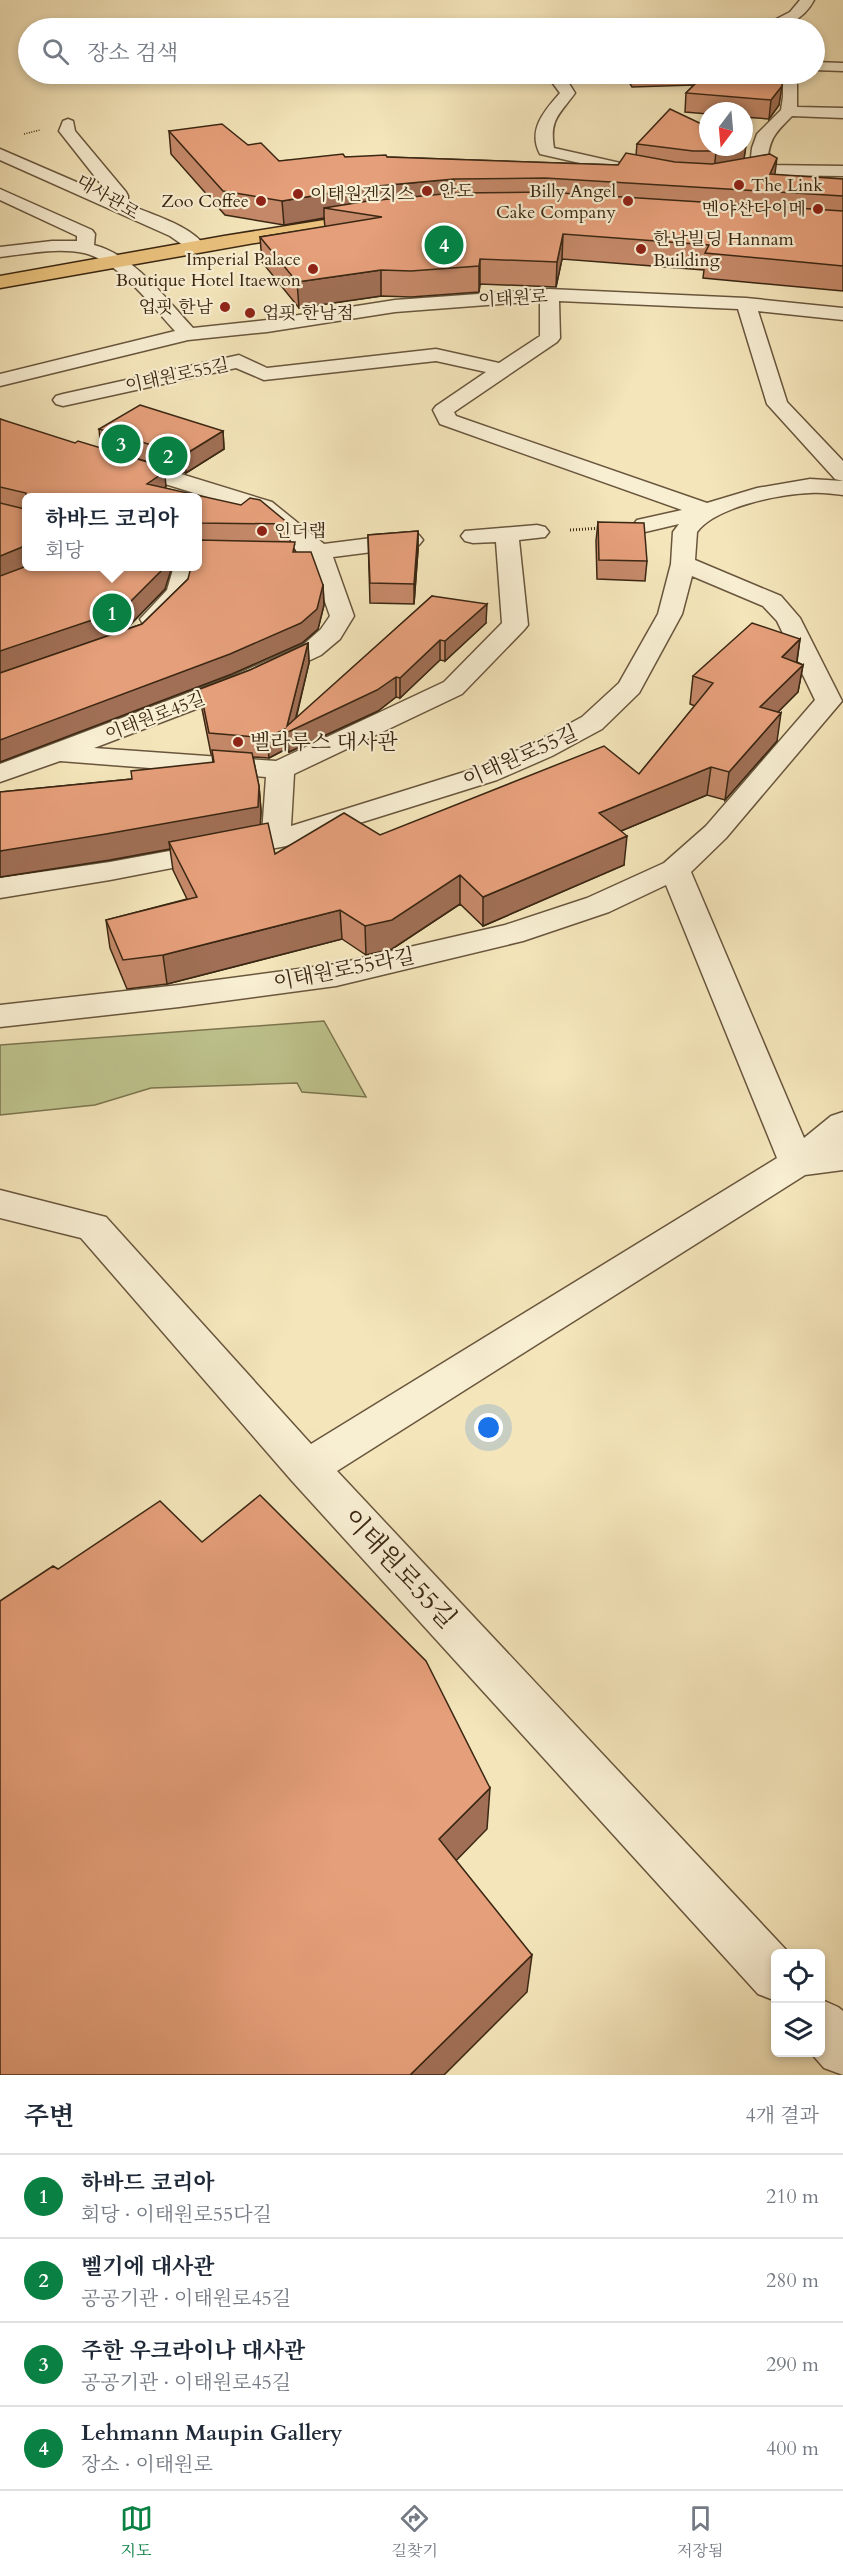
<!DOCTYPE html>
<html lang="ko">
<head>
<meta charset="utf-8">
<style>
  body { margin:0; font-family:Cardo,"Noto Serif KR",serif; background:#f2f2f3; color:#1f2937 }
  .controls { position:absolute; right:18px; bottom:18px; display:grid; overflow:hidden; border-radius:9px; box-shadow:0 3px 9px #0003 }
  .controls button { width:54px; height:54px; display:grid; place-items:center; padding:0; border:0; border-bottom:2px solid #e0e1e3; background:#fff; color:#1f2937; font:30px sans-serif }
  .compass { position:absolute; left:699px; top:102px; width:54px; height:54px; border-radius:50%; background:#fff; box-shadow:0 3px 9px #0003; rotate:196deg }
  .you { position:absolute; left:489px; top:1428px; width:21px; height:21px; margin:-15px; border:4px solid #fff; border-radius:50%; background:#1a73e8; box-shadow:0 0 0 9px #1a73e833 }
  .badge { display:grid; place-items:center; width:39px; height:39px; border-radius:50%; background:#0b8043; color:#fff; font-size:20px; font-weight:700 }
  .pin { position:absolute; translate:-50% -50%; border:3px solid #fff; box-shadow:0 2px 6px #0006 }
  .popup { position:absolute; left:22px; top:493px; width:180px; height:78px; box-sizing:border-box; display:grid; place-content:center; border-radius:9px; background:#fff; filter:drop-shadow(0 2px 4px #0005); font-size:20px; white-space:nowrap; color:#747a83 }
  .popup b { font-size:22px; color:#1f2937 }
  .popup::after { content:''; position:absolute; left:50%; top:100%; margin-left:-12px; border:12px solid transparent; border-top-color:#fff }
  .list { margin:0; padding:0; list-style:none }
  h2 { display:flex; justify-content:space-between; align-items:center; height:78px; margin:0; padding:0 24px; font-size:26px }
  h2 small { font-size:20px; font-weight:400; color:#747a83 }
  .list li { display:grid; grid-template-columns:39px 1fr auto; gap:18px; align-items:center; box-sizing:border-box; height:84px; padding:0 24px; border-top:2px solid #e0e1e3 }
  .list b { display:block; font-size:22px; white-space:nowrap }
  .list p { margin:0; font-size:20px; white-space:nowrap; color:#747a83 }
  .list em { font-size:20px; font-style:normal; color:#747a83 }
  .icon { flex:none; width:33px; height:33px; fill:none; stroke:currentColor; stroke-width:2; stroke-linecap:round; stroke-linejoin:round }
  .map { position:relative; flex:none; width:843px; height:2075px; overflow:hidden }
  .search { position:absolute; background:#fff; box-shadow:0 3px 9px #0003; left:18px; right:18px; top:18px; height:66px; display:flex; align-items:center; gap:15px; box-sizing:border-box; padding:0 21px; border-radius:33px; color:#747a83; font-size:22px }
  .sheet { height:414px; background:#fff }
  nav { display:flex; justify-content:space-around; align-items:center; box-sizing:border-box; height:84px; border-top:2px solid #e0e1e3; background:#fff; font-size:16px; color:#747a83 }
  nav a { display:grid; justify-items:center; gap:3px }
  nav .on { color:#0b8043 }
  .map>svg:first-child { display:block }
  .green { fill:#bec38d; stroke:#7c7550; stroke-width:1.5 }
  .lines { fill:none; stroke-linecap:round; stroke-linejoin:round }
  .minor-casing { stroke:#69563d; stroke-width:3 }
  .major-casing { stroke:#3b2713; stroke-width:3 }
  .path-far1 { stroke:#3b2713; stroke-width:1.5; stroke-dasharray:1 1.5; stroke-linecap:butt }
  .path { stroke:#3b2713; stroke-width:3; stroke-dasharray:1 2; stroke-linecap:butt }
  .minor { fill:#f8eed2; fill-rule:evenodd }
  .major { fill:#eac27d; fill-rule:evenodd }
  .wall { fill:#c58969; stroke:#3b2713; stroke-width:1.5 }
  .shaded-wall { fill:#a06f55; stroke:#3b2713; stroke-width:1.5 }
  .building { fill:#e59f7a; stroke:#3b2713; stroke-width:1.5 }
  .poi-dot { fill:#8f2418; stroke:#f8eed2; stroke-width:2 }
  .labels { text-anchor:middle; stroke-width:4.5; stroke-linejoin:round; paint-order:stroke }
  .far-poi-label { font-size:18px; fill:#3b2713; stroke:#f8eed2; text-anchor:start }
  .far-street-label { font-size:18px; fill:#3b2713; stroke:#f8eed2 }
  .poi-label { font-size:21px; fill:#3b2713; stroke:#f8eed2; text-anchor:start }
  .street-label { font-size:21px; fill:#3b2713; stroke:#f8eed2 }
  .near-street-label { font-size:26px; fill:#3b2713; stroke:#f8eed2 }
</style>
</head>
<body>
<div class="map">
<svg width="843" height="2075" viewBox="0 0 843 2075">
  <rect width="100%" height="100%" fill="#f4e5ba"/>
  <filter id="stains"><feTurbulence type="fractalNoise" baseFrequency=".00333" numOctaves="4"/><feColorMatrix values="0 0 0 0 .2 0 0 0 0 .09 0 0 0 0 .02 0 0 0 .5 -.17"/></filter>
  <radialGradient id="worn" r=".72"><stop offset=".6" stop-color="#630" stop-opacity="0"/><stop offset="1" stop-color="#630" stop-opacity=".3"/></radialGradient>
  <path class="green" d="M324 1021 366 1097 302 1092 297 1083 151 1088 95 1105 0 1115V1045Z"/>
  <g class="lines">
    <g class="minor-casing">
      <path id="minor" d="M800 0H814C803 21 782 30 759 28L790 12Z
        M814 62 843 63V71L814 70Z
        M546 74H563L575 93C560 114 549 119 554 148L647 169 649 172 647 175 641 177 540 154C527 130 545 110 560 93Z
        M783 74H797V107L843 108V118L792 116C774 134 769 139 767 165L843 166V176L758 175 731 181 725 180 723 176 725 172 750 167 752 148 757 134 781 110 783 97Z
        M68 119 73 121 75 131 126 192 128 196V204C151 215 189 224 205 246L202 250H190L170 236 0 160V149L111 197 59 131 63 121Z
        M0 189 92 230 95 234 94 245C135 256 165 298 193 328L267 320 395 300 549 289 746 298 843 308V320L758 311 787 402 843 461V481L835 479 767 404 738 309 559 301 560 338 557 342 454 412 456 416 707 503 757 488 810 479 843 481V495C832 494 821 492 810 493 780 494 715 507 697 532L695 560 781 596 800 618 842 701 726 838 691 872 804 1138 831 1116 843 1112V1170L805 1175 337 1471 790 1954H776V2001L758 1994 292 1481 81 1238 0 1218V1190L106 1217 311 1444 777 1158 666 885 609 912 523 941 336 986 179 1007 0 1027V1005L179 985 336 964 505 925 587 898 664 863 706 826 815 700 777 621 763 606 692 576 682 614 639 693 602 729 552 756 497 780 286 846 110 880 0 898V878L110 862 262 834 266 777 60 761 0 782V764L233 676 303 645 321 629 330 616 310 559 290 557 286 552 290 547 296 545 256 512 113 468 110 463 113 458 121 456 129 458 272 502 324 544 411 533 419 535 423 540 419 545 411 547 333 557 354 616 340 639 321 655 251 688 94 748 276 761 444 682 502 623 496 542 473 543 465 541 461 536 465 531 537 525 545 527 549 532 545 537 519 540 528 625 524 630 462 694 294 774 291 826 477 768 532 744 582 717 619 683 658 614 671 564 673 532 679 524 645 532 637 530 633 525 637 520 682 510 440 424 433 410 436 406 486 372 436 361 264 380 236 368 63 406 56 404 53 400 56 396 63 394 239 355 267 368 436 349 499 363 540 336V301L395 312 267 332 188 340 0 386V374L175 331C152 306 118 261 84 253 57 247 27 254 0 257V247L52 241H77V236L0 200Z
        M198 565V566L188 597C175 610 163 629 143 624L140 619 167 590 174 566Z
        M820 1999 838 2007 843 2011V2075L824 2068 810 2052H820Z"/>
    </g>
    <g class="major-casing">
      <path id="major" d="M368 213 374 214 377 218 374 222 0 288V276L224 236Z"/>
    </g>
    <path class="path-far1" d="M24 134 40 130"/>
    <path class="path" d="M570 530 602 528"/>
    <use href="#minor" class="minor"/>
    <use href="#major" class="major"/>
  </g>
  <path class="wall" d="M603 20 689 28H602Z
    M624 74H782L779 105 769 119 744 117V111H708V114L685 112 686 93 694 85 632 87Z
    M169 131 248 145 279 161 345 157H387L618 165 636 155 637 144 746 145 744 158 775 175 843 179V291L703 278 704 270 562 259 556 287 480 284 479 292 411 297 381 296 299 308 262 262 260 237 325 227 324 218 284 225 225 215 171 154Z
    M0 419 166 486 165 488 289 524 290 542 296 552 323 585 324 605 318 629 302 643 232 674 0 762V673L142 624 188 579 198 567V498H27V567L165 589 125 630 0 673Z
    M99 429 223 431 224 449 186 473 101 448Z
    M598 522 647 561 645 581 597 579 596 541Z
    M418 531V550L414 604 370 603 368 535Z
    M432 596 486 623 445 661 440 660 400 698 396 697 378 711 289 752 286 749 269 758 253 757 259 786 261 811 260 824 275 854 380 835 639 774 695 706 690 704 693 676 800 639 797 662 803 665 798 692 778 712 777 741 725 800 707 795 621 831 624 865 483 926 460 904 392 949 366 955 342 939 167 984 127 989 110 948 106 920 187 899 173 870 170 849 110 860 0 877V792L132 779 213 763 212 754H211L202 709 200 689 250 670 308 643 309 663 296 719Z"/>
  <path class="shaded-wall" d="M782 86 779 105 769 119 771 100Z
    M744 145H746L743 166 714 172 716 151 734 147H744Z
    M777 158 774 181 770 174Z
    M454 179V203L324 208V218L284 225 282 201 367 187Z
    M563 234 562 259 556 287 557 262Z
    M480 259V284L479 292V266Z
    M381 270V296L299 308 297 282Z
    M223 431 224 449 186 473 184 455Z
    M164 467 166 486 165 487V492L147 484 158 471Z
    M418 531V550L414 604V584Z
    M27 545V566L0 577V556Z
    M164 567H172L165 589 125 630 0 673V651Z
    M323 585 324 605 318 629 302 643 232 674 0 762V740Z
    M487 604 486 623 445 661V641Z
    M800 639 796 666 782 657Z
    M440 640V660L400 698V678Z
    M308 643 309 663 293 729 396 677V697L378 711 289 752 287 726Z
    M803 665 798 692 756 734 760 707Z
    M781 713 777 741 725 800 729 772Z
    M285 729 286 749 269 758 267 738Z
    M711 767 707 795 597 841 599 813Z
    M259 786 261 811 260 832 169 842 170 849 110 860 0 877V851Z
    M627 836 624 865 483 926V897Z
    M460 875V904L392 949 366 955 365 926Z
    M340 910 342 939 167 984 163 955Z
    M490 1788 487 1829 438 1879 439 1839Z
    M532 1955 527 1992 444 2075H410Z"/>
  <path class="building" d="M634 19 689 28H608L603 20Z
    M705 74H782V86L771 100 686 93Z
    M670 109 708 127V147H734L716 151H693L637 144Z
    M222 124 248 145 261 143 279 161 343 154 345 157 386 155 387 157 618 165 626 153 675 162 712 164 770 154 777 158 770 174 843 179V196L545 178 454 179 367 187 282 201 223 191 169 131Z
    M545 192 843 211V266L705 253 709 245 563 234 557 262 480 259 479 266 411 271 381 270 297 282 260 237 382 217 324 208 368 201 454 193Z
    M140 405 223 431 184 455 99 429Z
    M0 419 75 443 78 441 164 467 158 471 163 473 147 484 241 505 250 498 260 500 289 524 198 523V498H27V545L0 556V503L25 509 26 493 0 487Z
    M598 522 644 523 647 561 599 560Z
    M418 531 414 584 370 583 368 535Z
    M198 540 295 542 293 552H311L323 585 317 609 301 623 230 654 0 740V673L142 624 188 579 191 567H198Z
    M27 566V567H164L163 569 122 610 0 651V576Z
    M432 596 487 604 445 641 440 640 400 678 396 677 377 690 288 732 285 729 267 738 209 733 200 689 250 670 308 643 287 726Z
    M752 623 800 639 782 657 803 665 760 707 781 713 729 772 711 767 599 813 627 836 483 897 460 875 392 920 365 926 340 910 163 955 123 960 106 920 197 897 169 842 268 823 275 854 344 813 380 835 604 746 639 774 713 683 693 676Z
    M212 750 252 753 259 786 258 807 106 834 0 851V792L132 779 131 771 214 762Z
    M260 1495 426 1661 490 1788 439 1839 532 1955 410 2075H0V1601L53 1566 58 1569 160 1501 202 1542Z"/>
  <g class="poi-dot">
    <circle cx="739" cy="185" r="6"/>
    <circle cx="427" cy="191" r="6"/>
    <circle cx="298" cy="194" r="6"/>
    <circle cx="261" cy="201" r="6"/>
    <circle cx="628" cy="201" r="6"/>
    <circle cx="818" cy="209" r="6"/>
    <circle cx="641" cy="249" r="6"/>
    <circle cx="313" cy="269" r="6"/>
    <circle cx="225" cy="307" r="6"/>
    <circle cx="250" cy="313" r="6"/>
    <circle cx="262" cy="531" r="6"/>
    <circle cx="238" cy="742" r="6"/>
  </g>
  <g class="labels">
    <g class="far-poi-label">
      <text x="751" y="191">The Link</text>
      <text x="439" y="197">안도</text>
      <text x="616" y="197" text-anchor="end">Billy Angel<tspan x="616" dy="21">Cake Company</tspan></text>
      <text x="310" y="200">이태원겐지스</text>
      <text x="249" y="207" text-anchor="end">Zoo Coffee</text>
      <text x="806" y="215" text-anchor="end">멘야산다이메</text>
      <text x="653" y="245">한남빌딩 Hannam<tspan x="653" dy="21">Building</tspan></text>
      <text x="301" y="265" text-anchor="end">Imperial Palace<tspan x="301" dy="21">Boutique Hotel Itaewon</tspan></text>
      <text x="213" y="313" text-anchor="end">업핏 한남</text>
      <text x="262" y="319">업핏 한남점</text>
      <text x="274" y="537">인더랩</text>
    </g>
    <g class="far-street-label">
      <text transform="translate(108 197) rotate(31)" y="6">대사관로</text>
      <text transform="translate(513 298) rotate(-3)" y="6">이태원로</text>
      <text transform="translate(177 375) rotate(-12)" y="6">이태원로55길</text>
      <text transform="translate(155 716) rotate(-21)" y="6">이태원로45길</text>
    </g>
    <g class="poi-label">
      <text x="250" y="749">벨라루스 대사관</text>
    </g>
    <g class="street-label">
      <text transform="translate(520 756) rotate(-24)" y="7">이태원로55길</text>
      <text transform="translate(344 969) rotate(-11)" y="7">이태원로55라길</text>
    </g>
    <g class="near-street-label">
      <text transform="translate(400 1568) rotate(47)" y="9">이태원로55길</text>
    </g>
  </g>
  <rect width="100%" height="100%" filter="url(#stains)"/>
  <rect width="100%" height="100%" fill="url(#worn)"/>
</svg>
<div class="controls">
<button><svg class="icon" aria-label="locate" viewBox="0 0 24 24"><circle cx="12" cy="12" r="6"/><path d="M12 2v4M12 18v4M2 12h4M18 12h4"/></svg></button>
<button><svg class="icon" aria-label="layers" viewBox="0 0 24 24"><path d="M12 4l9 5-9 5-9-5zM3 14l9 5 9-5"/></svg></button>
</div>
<svg class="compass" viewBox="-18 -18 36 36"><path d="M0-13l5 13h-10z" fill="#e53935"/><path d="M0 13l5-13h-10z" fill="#747a83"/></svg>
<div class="you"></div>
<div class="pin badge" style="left:112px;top:613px">1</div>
<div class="popup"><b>하바드 코리아</b>회당</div>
<div class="pin badge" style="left:168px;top:456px">2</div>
<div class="pin badge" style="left:121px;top:444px">3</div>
<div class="pin badge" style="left:444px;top:245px">4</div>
<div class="search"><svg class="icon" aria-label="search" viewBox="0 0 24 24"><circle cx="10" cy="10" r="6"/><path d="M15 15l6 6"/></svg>장소 검색</div>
</div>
<section class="sheet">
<h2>주변<small>4개 결과</small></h2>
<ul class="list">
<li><span class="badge">1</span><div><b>하바드 코리아</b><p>회당 · 이태원로55다길</p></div><em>210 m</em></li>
<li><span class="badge">2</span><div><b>벨기에 대사관</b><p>공공기관 · 이태원로45길</p></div><em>280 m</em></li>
<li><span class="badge">3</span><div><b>주한 우크라이나 대사관</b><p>공공기관 · 이태원로45길</p></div><em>290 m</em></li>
<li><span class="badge">4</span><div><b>Lehmann Maupin Gallery</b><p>장소 · 이태원로</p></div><em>400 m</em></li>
</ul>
</section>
<nav>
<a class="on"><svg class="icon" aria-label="map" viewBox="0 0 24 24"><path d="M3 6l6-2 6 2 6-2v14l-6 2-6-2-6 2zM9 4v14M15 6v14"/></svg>지도</a>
<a><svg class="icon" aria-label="directions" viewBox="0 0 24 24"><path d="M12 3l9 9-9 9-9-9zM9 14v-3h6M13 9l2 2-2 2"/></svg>길찾기</a>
<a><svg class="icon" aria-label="saved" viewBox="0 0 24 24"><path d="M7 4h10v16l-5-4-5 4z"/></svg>저장됨</a>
</nav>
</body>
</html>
